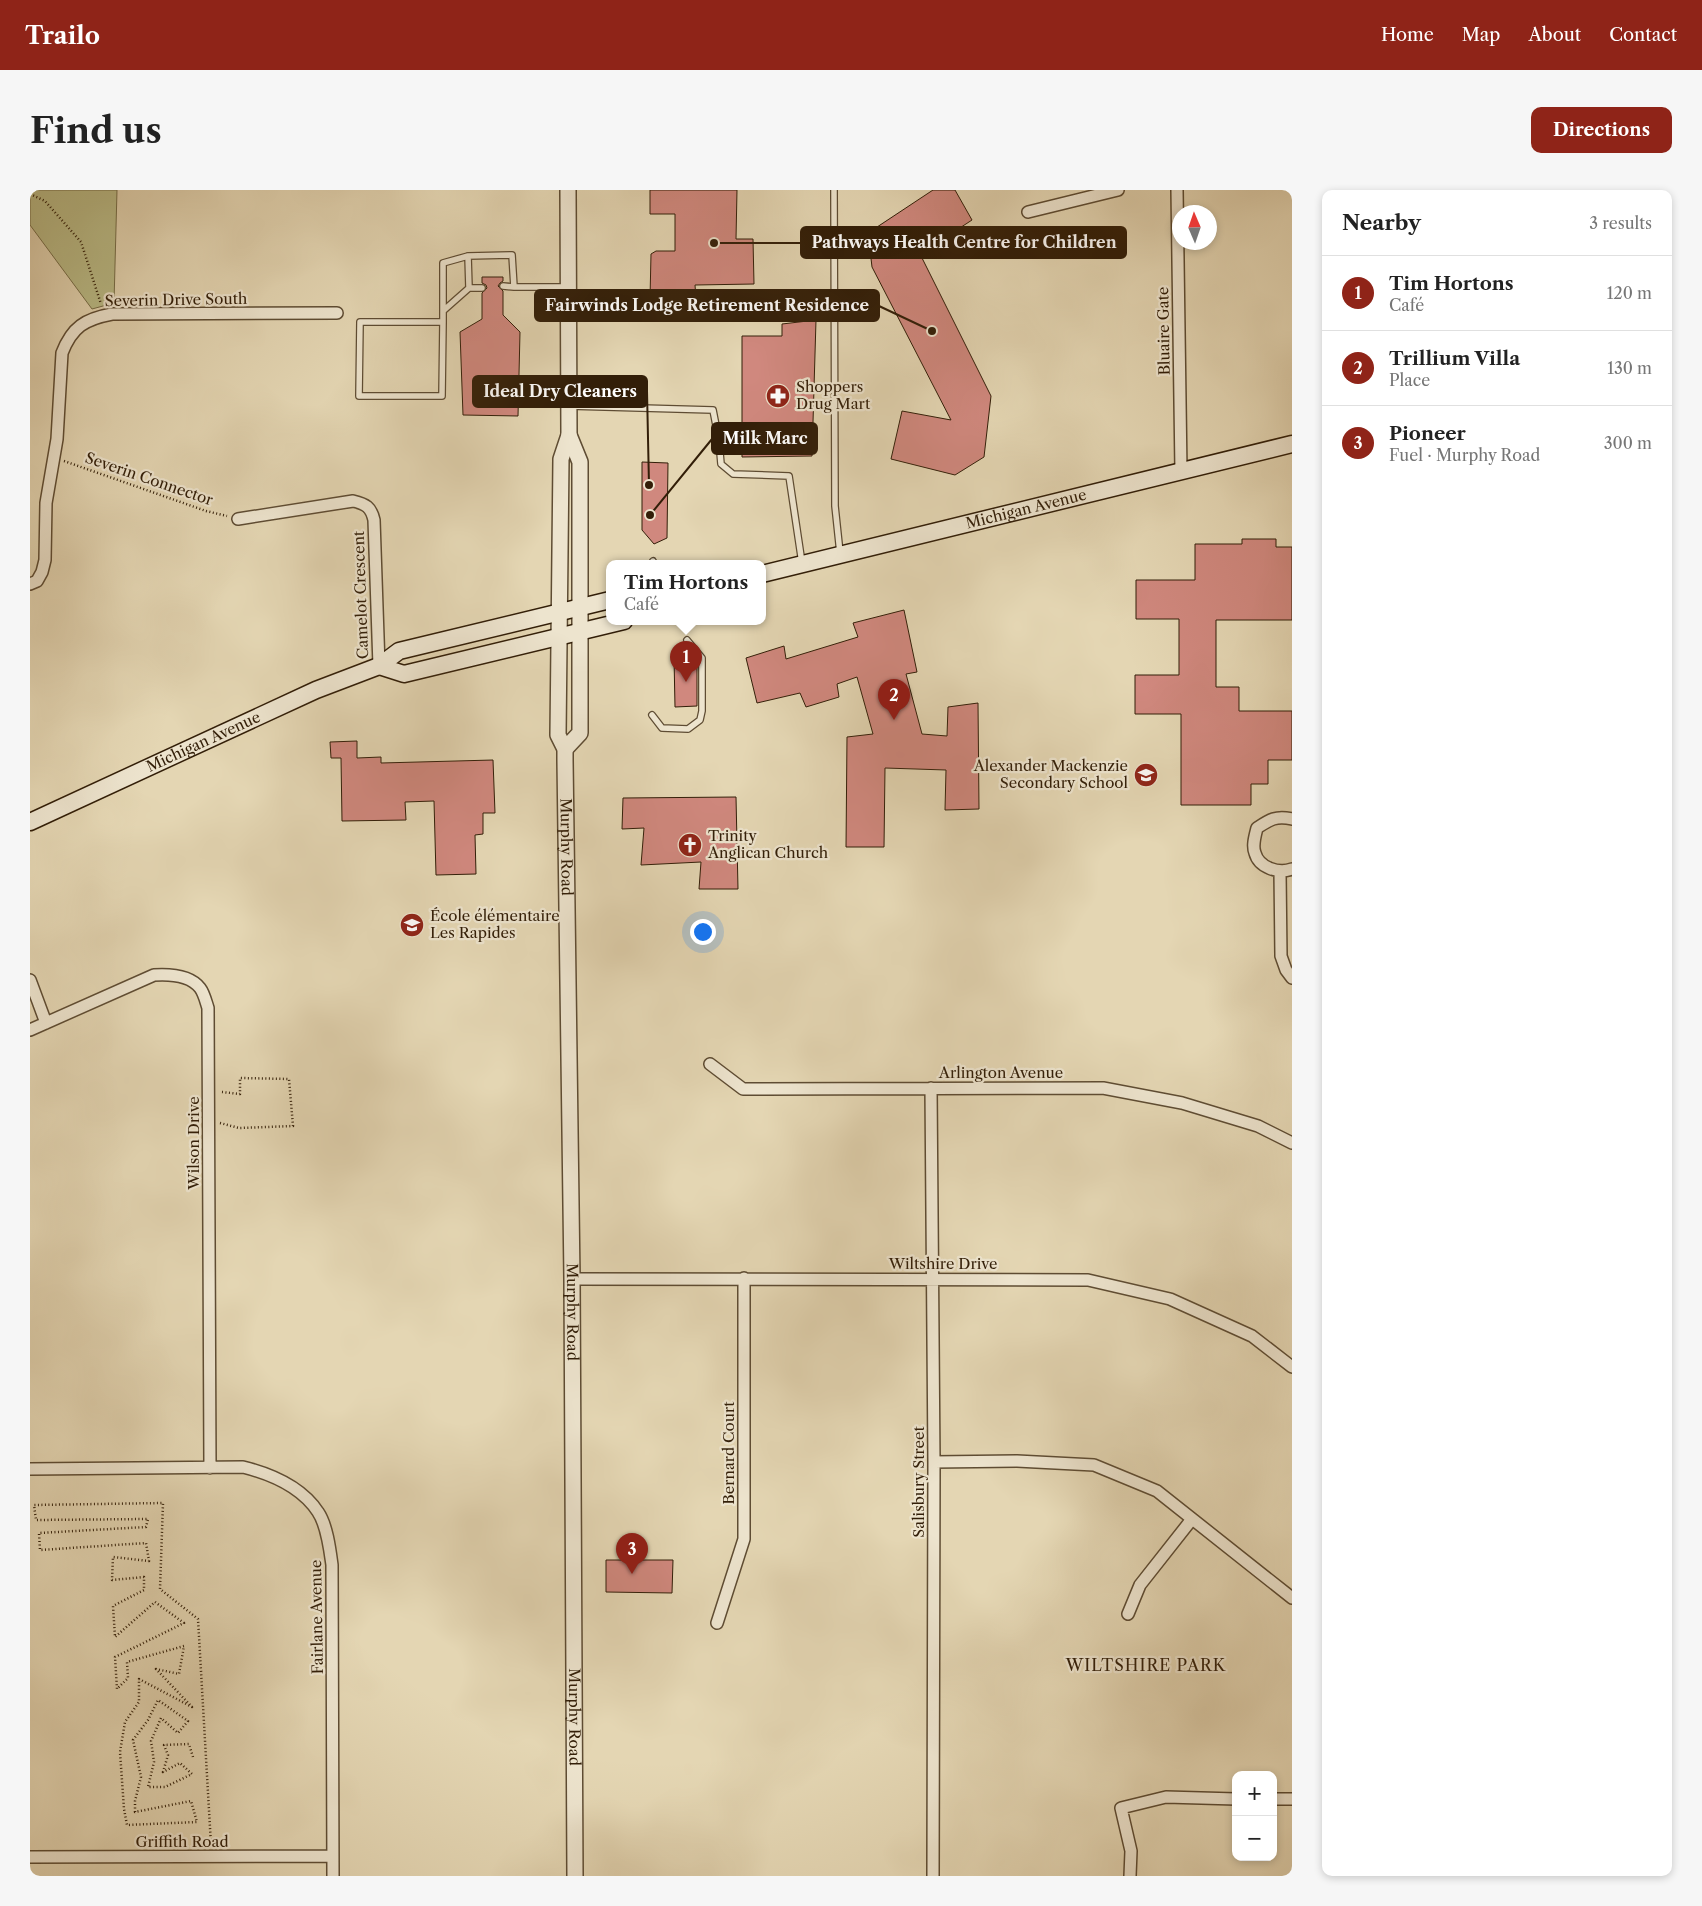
<!DOCTYPE html>
<html lang="en">
<head>
<meta charset="utf-8">
<style>
  body { margin:0; font-family:"Libre Caslon Text",serif; background:#f6f6f6; color:#222 }
  .controls { position:absolute; right:15px; bottom:15px; display:grid; overflow:hidden; border-radius:10px; box-shadow:0 2px 8px #0003 }
  .controls button { width:45px; height:45px; display:grid; place-items:center; padding:0; border:0; border-bottom:1px solid #e0e0e0; background:#fff; color:#222; font:25px sans-serif }
  .compass { position:absolute; left:1142px; top:15px; width:45px; height:45px; border-radius:50%; background:#fff; box-shadow:0 2px 8px #0003; rotate:358deg }
  .you { position:absolute; left:672px; top:741px; width:18px; height:18px; margin:-12px; border:4px solid #fff; border-radius:50%; background:#1a73e8; box-shadow:0 0 0 8px #1a73e833 }
  .badge { display:grid; place-items:center; width:32px; height:32px; border-radius:50%; background:#8f2418; color:#fff; font-size:16px; font-weight:700 }
  .pin { position:absolute; translate:-50% -41px; filter:drop-shadow(0 1px 2px #0008) }
  .pin::after { content:''; position:absolute; top:26px; width:18px; height:15px; background:inherit; clip-path:polygon(0 0,100% 0,50% 100%) }
  .popup { position:absolute; left:576px; top:370px; width:160px; height:65px; box-sizing:border-box; display:grid; place-content:center; border-radius:10px; background:#fff; filter:drop-shadow(0 1px 4px #0005); font-size:16px; white-space:nowrap; color:#767676 }
  .popup b { font-size:19px; color:#222 }
  .popup::after { content:''; position:absolute; left:50%; top:100%; margin-left:-10px; border:10px solid transparent; border-top-color:#fff }
  .list { margin:0; padding:0; list-style:none }
  h2 { display:flex; justify-content:space-between; align-items:center; height:65px; margin:0; padding:0 20px; font-size:21px }
  h2 small { font-size:16px; font-weight:400; color:#767676 }
  .list li { display:grid; grid-template-columns:32px 1fr auto; gap:15px; align-items:center; box-sizing:border-box; height:75px; padding:0 20px; border-top:1px solid #e0e0e0 }
  .list b { display:block; font-size:19px; white-space:nowrap }
  .list p { margin:0; font-size:16px; white-space:nowrap; color:#767676 }
  .list em { font-size:16px; font-style:normal; color:#767676 }
  .map { position:relative; flex:none; width:1262px; height:1686px; overflow:hidden; border-radius:10px }
  header { display:flex; align-items:center; gap:30px; box-sizing:border-box; height:70px; padding:0 25px; background:#8f2418; color:#fff }
  header strong { font-size:24px }
  nav { display:flex; gap:28px; margin-inline-start:auto; font-size:18px }
  .intro { display:flex; align-items:center; justify-content:space-between; box-sizing:border-box; height:120px; padding:0 30px }
  h1 { margin:0; font-size:35px }
  .button { padding:12px 22px; border-radius:10px; background:#8f2418; color:#fff; font-size:18px; font-weight:700 }
  main { display:flex; gap:30px; padding:0 30px }
  aside { flex:1; background:#fff; border-radius:10px; box-shadow:0 2px 8px #0003 }
  .map>svg:first-child { display:block }
  .green { fill:#babc88; stroke:#766d48 }
  .building { fill:#d0887e; stroke:#321e08 }
  .lines { fill:none; stroke-linecap:round; stroke-linejoin:round }
  .service-casing { stroke:#5e4c33; stroke-width:8 }
  .minor-casing { stroke:#5e4c33; stroke-width:14 }
  .tertiary-casing { stroke:#5e4c33; stroke-width:18 }
  .secondary-casing { stroke:#321e08; stroke-width:19 }
  .path { stroke:#321e08; stroke-width:2.5; stroke-dasharray:1 2.5; stroke-linecap:butt }
  .service { stroke:#ede4ce; stroke-width:5.5 }
  .minor { stroke:#ede4ce; stroke-width:11 }
  .tertiary { stroke:#ede4ce; stroke-width:15 }
  .secondary { stroke:#ede4ce; stroke-width:16 }
  .labels { text-anchor:middle; stroke-width:4.5; stroke-linejoin:round; paint-order:stroke }
  .street-label { font-size:15px; fill:#321e08; stroke:#ede4ce }
  .poi-label { font-size:15px; fill:#321e08; stroke:#ede4ce; text-anchor:start }
  .neighbourhood-label { font-size:16px; letter-spacing:1px; fill:#321e08; stroke:#ede4ce }
  .leader { fill:none; stroke:#321e08; stroke-width:2 }
  .callout-dot { fill:#321e08; stroke:#ede4ce; stroke-width:2 }
  .callout { fill:#321e08; stroke:#321e08; stroke-width:2 }
  .callout-label { font-size:16px; text-anchor:middle; font-weight:bold; fill:#fff }
</style>
</head>
<body>
<header>
<strong>Trailo</strong>
<nav><a>Home</a><a>Map</a><a>About</a><a>Contact</a></nav>
</header>
<div class="intro"><h1>Find us</h1><a class="button">Directions</a></div>
<main>
<div class="map">
<svg width="1262" height="1686" viewBox="0 0 1262 1686">
  <rect width="100%" height="100%" fill="#e4d6b3"/>
  <filter id="stains"><feTurbulence type="fractalNoise" baseFrequency=".004" numOctaves="4"/><feColorMatrix values="0 0 0 0 .2 0 0 0 0 .09 0 0 0 0 .02 0 0 0 .5 -.17"/></filter>
  <radialGradient id="worn" r=".72"><stop offset=".6" stop-color="#630" stop-opacity="0"/><stop offset="1" stop-color="#630" stop-opacity=".3"/></radialGradient>
  <path class="green" d="M0 0H87L84 113 62 119 0 35Z"/>
  <path class="building" d="M620 0H707L706 49H723L724 94 665 95 666 109H620L621 64 626 61H645V24H620Z
    M903 0H925L942 30 890 64 961 206 954 267 925 285 861 269 872 221 921 230 842 77 838 43Z
    M452 87H473V91L470 93 468 96 473 101V125L490 142 488 226 433 225 430 142 452 129V103L457 98 456 95 452 93Z
    M786 130 782 266 712 267V146H752V134Z
    M612 272 638 273 637 348 624 354 612 340Z
    M1212 349H1246V357H1262V430H1186V497H1209V521H1262V570H1238V594H1221V615H1151V524H1105V485H1149V429H1106V390H1165V354H1212Z
    M874 420 887 482 876 484 892 544 917 546 918 517 948 513 949 619 915 620 916 580 855 578 854 657H816L817 547 843 544 827 487 807 494 809 507 776 517 770 503 727 513 716 468 754 456 756 469 828 447 823 433Z
    M644 467H665L667 469V516L645 517Z
    M327 551V568L351 567V573L463 570 465 623H453V644L445 645 446 684 406 685 404 611 375 612 376 630 312 631 311 568H301L300 552Z
    M706 607 708 699H669L671 672 611 675 614 638 592 639 593 608Z
    M576 1370H643L642 1403 576 1402Z"/>
  <g class="lines">
    <g class="service-casing">
      <path id="service" d="M804 0 805 316 810 363
        M438 66 413 73V121L439 98 438 66 482 65 484 97H537
        M473 96 484 97
        M439 98H452
        M413 121V132L412 206H329L330 132H413
        M539 216 683 220 689 251 691 274 703 284 759 286 772 373
        M623 371 624 373
        M622 525 632 538 658 539 670 530 672 521V468L657 450"/>
    </g>
    <g class="minor-casing">
      <path id="minor" d="M1147 0 1151 281
        M998 22 1088 0
        M208 329 323 311C336 314 341 317 344 330L349 476
        M0 394 7 391 12 382 15 370 16 313 27 249 32 163C42 137 55 129 82 124L307 123
        M1262 629C1246 625 1239 630 1227 638 1225 646 1222 656 1225 663 1229 678 1249 684 1262 679
        M1250 682 1251 766 1256 780 1262 788
        M0 790 16 833
        M0 840 124 785C140 784 160 785 170 798 174 803 176 812 178 818L180 1278
        M680 874 713 899 1073 898 1152 913 1228 936 1262 953
        M901 898 904 1272 903 1686
        M542 1089 1058 1090 1140 1109 1222 1146 1262 1177
        M904 1272 987 1271 1064 1275 1127 1301 1262 1408
        M0 1279 213 1277C241 1284 271 1296 288 1322 297 1335 300 1360 302 1375L303 1686
        M1098 1424 1110 1395 1162 1329
        M687 1433 714 1349V1088
        M1243 1609H1262
        M0 1667 303 1666
        M1100 1686 1101 1661 1091 1618 1136 1607 1206 1609"/>
    </g>
    <g class="tertiary-casing">
      <g id="tertiary">
        <path id="s1" d="M538 0 539 245 531 269 528 545 535 559V570L542 1089 545 1686"/>
        <path d="M535 559 550 543V272L539 245"/>
      </g>
    </g>
    <g class="secondary-casing">
      <g id="secondary">
        <path id="s2" d="M732 384 1262 254"/>
        <path d="M349 476 374 484 594 431"/>
        <path id="s3" d="M0 632 286 500 349 476 369 461 580 410"/>
      </g>
    </g>
    <path class="path" d="M0 4 15 11 51 52 71 114
      M34 271 176 321 197 326
      M190 933 209 938 263 936 259 889 210 888V904L192 902
      M163 1567 159 1554 134 1555 138 1565 133 1582 150 1573 162 1584 135 1597H118L124 1572 121 1551 131 1528 148 1543 158 1531 128 1510 118 1530 103 1550 111 1587 105 1611V1622L161 1611 167 1632 97 1635 94 1619 90 1562 95 1532 109 1512V1489L162 1517 126 1479 149 1484 154 1456 97 1472 98 1488 87 1499 85 1467 154 1433 125 1412 85 1447 83 1416 114 1400V1387L82 1390 83 1367 119 1371 116 1353 10 1360 9 1343 116 1337 118 1329 6 1330 4 1315 133 1313 130 1399 168 1429 181 1655"/>
    <use href="#service" class="service"/>
    <use href="#minor" class="minor"/>
    <use href="#tertiary" class="tertiary"/>
    <use href="#secondary" class="secondary"/>
  </g>
  <defs>
    <g id="pharmacy-disc" transform="scale(1.25)"><circle r="9.5" fill="#8f2418" stroke="#ede4ce"/><path d="M-2-6h4v4h4v4h-4v4h-4v-4h-4v-4h4Z" fill="#fff"/></g>
    <g id="school-disc" transform="scale(1.25)"><circle r="9.5" fill="#8f2418" stroke="#ede4ce"/><path d="M0-5L7-2L0 1L-7-2ZM-4 1L0 2.5L4 1V4Q0 6-4 4Z" fill="#fff"/></g>
    <g id="church-disc" transform="scale(1.25)"><circle r="9.5" fill="#8f2418" stroke="#ede4ce"/><path d="M-1.2-6h2.4v3.5h3.3v2.4h-3.3V6h-2.4V-.1h-3.3v-2.4h3.3Z" fill="#fff"/></g>
  </defs>
  <g fill-rule="evenodd">
    <use href="#pharmacy-disc" x="748" y="206"/>
    <use href="#school-disc" x="1116" y="585"/>
    <use href="#church-disc" x="660" y="655"/>
    <use href="#school-disc" x="382" y="735"/>
  </g>
  <g class="labels">
    <g class="street-label">
      <text transform="translate(146 110) rotate(-1)" y="5">Severin Drive South</text>
      <text transform="translate(1134 141) rotate(-91)" y="5">Bluaire Gate</text>
      <text transform="translate(119 289) rotate(19)" y="5">Severin Connector</text>
      <text dy="5" stroke="none"><textPath href="#s2" startOffset="272">Michigan Avenue</textPath></text>
      <text transform="translate(331 405) rotate(-92)" y="5">Camelot Crescent</text>
      <text dy="5" stroke="none"><textPath href="#s3" startOffset="191">Michigan Avenue</textPath></text>
      <text dy="5" stroke="none"><textPath href="#s1" startOffset="660">Murphy Road</textPath></text>
      <text x="971" y="888">Arlington Avenue</text>
      <text transform="translate(164 953) rotate(-90)" y="5">Wilson Drive</text>
      <text x="913" y="1079">Wiltshire Drive</text>
      <text dy="5" stroke="none"><textPath href="#s1" startOffset="1125">Murphy Road</textPath></text>
      <text transform="translate(699 1263) rotate(-90)" y="5">Bernard Court</text>
      <text transform="translate(889 1292) rotate(-90)" y="5">Salisbury Street</text>
      <text transform="translate(287 1427) rotate(-91)" y="5">Fairlane Avenue</text>
      <text dy="5" stroke="none"><textPath href="#s1" startOffset="1530">Murphy Road</textPath></text>
      <text x="152" y="1657">Griffith Road</text>
    </g>
    <g class="poi-label">
      <text x="766" y="202">Shoppers<tspan x="766" dy="17">Drug Mart</tspan></text>
      <text x="1098" y="581" text-anchor="end">Alexander Mackenzie<tspan x="1098" dy="17">Secondary School</tspan></text>
      <text x="678" y="651">Trinity<tspan x="678" dy="17">Anglican Church</tspan></text>
      <text x="400" y="731">École élémentaire<tspan x="400" dy="17">Les Rapides</tspan></text>
    </g>
    <g class="neighbourhood-label">
      <text x="1116" y="1481">WILTSHIRE PARK</text>
    </g>
  </g>
  <path class="leader" d="M684 53L771 53M902 141L849 116M619 295L617 201M620 325L682 249"/>
  <g class="callout-dot">
    <circle cx="684" cy="53" r="5"/>
    <circle cx="902" cy="141" r="5"/>
    <circle cx="619" cy="295" r="5"/>
    <circle cx="620" cy="325" r="5"/>
  </g>
  <g class="callout">
    <rect x="771" y="37" width="325" height="31" rx="5"/>
    <rect x="505" y="100" width="344" height="31" rx="5"/>
    <rect x="443" y="186" width="174" height="31" rx="5"/>
    <rect x="682" y="233" width="105" height="31" rx="5"/>
  </g>
  <g class="callout-label">
    <text x="934" y="58">Pathways Health Centre for Children</text>
    <text x="677" y="121">Fairwinds Lodge Retirement Residence</text>
    <text x="530" y="207">Ideal Dry Cleaners</text>
    <text x="735" y="254">Milk Marc</text>
  </g>
  <rect width="100%" height="100%" filter="url(#stains)"/>
  <rect width="100%" height="100%" fill="url(#worn)"/>
</svg>
<div class="controls">
<button>+</button>
<button>−</button>
</div>
<svg class="compass" viewBox="-18 -18 36 36"><path d="M0-13l5 13h-10z" fill="#e53935"/><path d="M0 13l5-13h-10z" fill="#767676"/></svg>
<div class="you"></div>
<div class="pin badge" style="left:656px;top:492px">1</div>
<div class="popup"><b>Tim Hortons</b>Café</div>
<div class="pin badge" style="left:864px;top:530px">2</div>
<div class="pin badge" style="left:602px;top:1384px">3</div>
</div>
<aside>
<h2>Nearby<small>3 results</small></h2>
<ul class="list">
<li><span class="badge">1</span><div><b>Tim Hortons</b><p>Café</p></div><em>120 m</em></li>
<li><span class="badge">2</span><div><b>Trillium Villa</b><p>Place</p></div><em>130 m</em></li>
<li><span class="badge">3</span><div><b>Pioneer</b><p>Fuel · Murphy Road</p></div><em>300 m</em></li>
</ul>
</aside>
</main>
</body>
</html>
